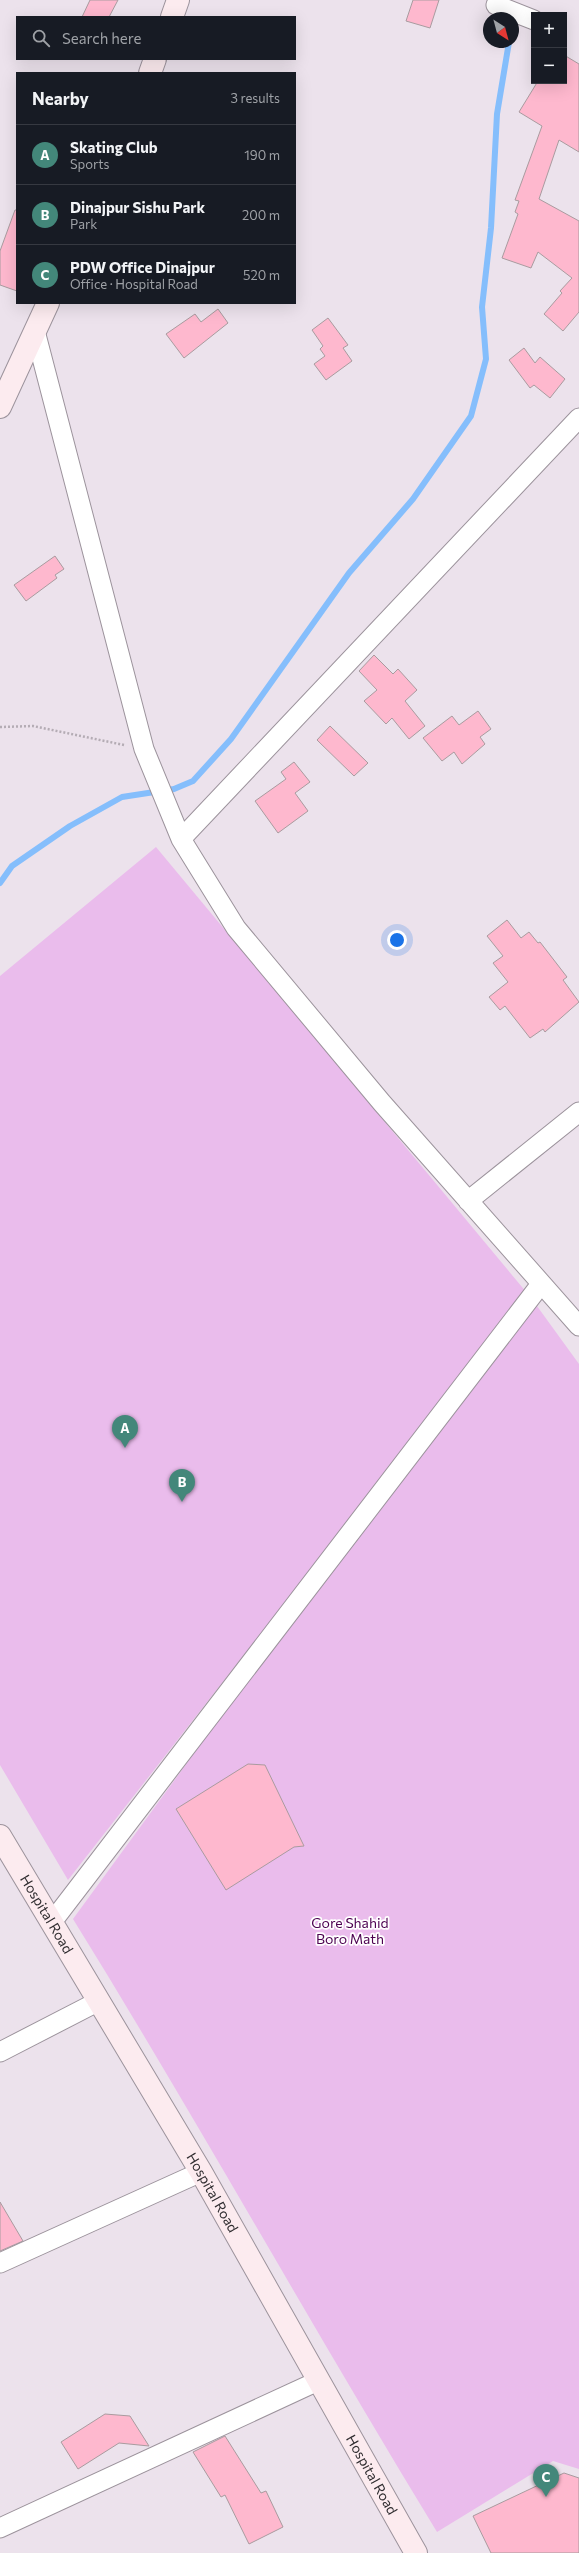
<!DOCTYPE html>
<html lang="en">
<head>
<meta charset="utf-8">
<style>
  body { margin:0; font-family:Commissioner,sans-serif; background:#242831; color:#f1f3f6 }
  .controls { position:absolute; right:12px; top:12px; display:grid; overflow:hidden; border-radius:0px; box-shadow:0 4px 16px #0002 }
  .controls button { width:36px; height:36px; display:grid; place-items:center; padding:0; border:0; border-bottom:1px solid #363941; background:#171b24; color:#f1f3f6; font:20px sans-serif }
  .compass { position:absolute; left:483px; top:12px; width:36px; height:36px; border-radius:50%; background:#171b24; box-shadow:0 4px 16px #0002; rotate:144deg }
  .you { position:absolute; left:397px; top:940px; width:14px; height:14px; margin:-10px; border:3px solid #fff; border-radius:50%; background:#1a73e8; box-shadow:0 0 0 6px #1a73e833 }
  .badge { display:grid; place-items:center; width:26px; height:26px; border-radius:50%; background:#43877a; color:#fff; font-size:13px; font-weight:700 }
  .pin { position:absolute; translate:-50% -33px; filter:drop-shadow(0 1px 2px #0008) }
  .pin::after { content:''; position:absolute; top:21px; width:14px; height:12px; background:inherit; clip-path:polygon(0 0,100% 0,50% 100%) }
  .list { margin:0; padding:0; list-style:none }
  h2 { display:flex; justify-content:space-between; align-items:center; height:52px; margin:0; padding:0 16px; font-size:17px }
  h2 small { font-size:13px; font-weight:400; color:#9ea1a6 }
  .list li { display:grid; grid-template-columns:26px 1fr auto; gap:12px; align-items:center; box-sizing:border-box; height:60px; padding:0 16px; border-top:1px solid #363941 }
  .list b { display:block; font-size:15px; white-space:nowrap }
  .list p { margin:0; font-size:13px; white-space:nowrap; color:#9ea1a6 }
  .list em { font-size:13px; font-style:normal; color:#9ea1a6 }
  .icon { flex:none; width:22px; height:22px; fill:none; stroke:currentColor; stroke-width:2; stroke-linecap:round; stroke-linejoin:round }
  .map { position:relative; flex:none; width:579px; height:2553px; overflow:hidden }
  .search { position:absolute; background:#171b24; box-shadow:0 4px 16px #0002; left:16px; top:16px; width:280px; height:44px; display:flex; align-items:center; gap:10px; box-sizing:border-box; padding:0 14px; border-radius:0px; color:#9ea1a6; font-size:15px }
  .panel { position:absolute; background:#171b24; box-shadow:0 4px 16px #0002; left:16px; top:72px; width:280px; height:232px; border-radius:0px }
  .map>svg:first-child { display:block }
  .green { fill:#eabcec }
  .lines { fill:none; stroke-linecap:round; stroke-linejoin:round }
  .stream { stroke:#85befc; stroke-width:6 }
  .building { fill:#feb8ce; stroke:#a99b9f }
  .street-casing { stroke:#9c939c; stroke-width:21 }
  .secondary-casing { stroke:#9c939c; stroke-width:24 }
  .path { stroke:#b4acb4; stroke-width:2.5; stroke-dasharray:2 2; stroke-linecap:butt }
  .street { stroke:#fff; stroke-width:19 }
  .secondary { stroke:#fcebef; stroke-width:22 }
  .labels { text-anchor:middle; stroke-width:3.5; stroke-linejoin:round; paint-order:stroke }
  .street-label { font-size:14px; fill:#312e31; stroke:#fff }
  .park-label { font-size:14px; fill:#4d0251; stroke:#fff }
</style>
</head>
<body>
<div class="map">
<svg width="579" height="2553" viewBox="0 0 579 2553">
  <rect width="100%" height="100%" fill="#ece2ec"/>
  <path class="green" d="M156 847 527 1293 68 1880 0 1765V976Z
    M529 1295 579 1364V2469L553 2461 437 2532C313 2329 198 2121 73 1919Z"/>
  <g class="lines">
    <path class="stream" d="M0 883 12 866 70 826 122 797 174 789 193 781 231 739 349 573 413 499 471 416 486 359 482 307 491 228 497 114 509 42"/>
  </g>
  <path class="building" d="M90 0H118L109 17H82Z
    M413 0H439L430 28 406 21Z
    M564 55 579 64V152L559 140 539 199 579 221V312L563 331 544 314 562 293 560 291 572 278 538 252 531 268 502 258 518 214 515 212 519 201 515 200 542 126 519 112 538 81H564Z
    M15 210H17V291L0 285V251Z
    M218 309 228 323 184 358 166 334 195 314 201 322Z
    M328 318 348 345 343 348 352 361 326 380 314 364 325 356 320 349 323 346 312 330Z
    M524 348 535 363 540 357 565 379 550 398 534 385 530 388 509 360Z
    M55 556 64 569 55 575 57 578 26 601 14 585Z
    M374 655 393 674 398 669 417 690 405 701 425 726 409 739 392 718 386 724 364 701 377 690 359 671Z
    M478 711 491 729 480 737 485 744 462 764 454 752 442 761 423 738 452 716 459 725Z
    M330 726 368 763 354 776 317 740Z
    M294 762 310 782 295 793 308 811 278 833 255 801 286 779 281 772Z
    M507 920 521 938 529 932 538 943 540 942 567 977 563 980 579 1002 545 1032 543 1029 530 1038 505 1006 500 1010 489 997 508 982 493 963 503 956 487 936Z
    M248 1764 265 1765 304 1846 294 1847 226 1890 176 1809Z
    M0 2202 23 2241 0 2251Z
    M105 2414 130 2416 149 2446 119 2443 78 2469 61 2442Z
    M225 2436 261 2493 266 2491 283 2527 249 2544 225 2495 221 2497 193 2452Z
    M564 2473 579 2478V2553H491L473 2516Z"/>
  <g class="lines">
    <g class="street-casing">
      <path id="street" d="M496 5 534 20
        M35 331 144 749 181 839 236 928 382 1103 579 1326
        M181 839 579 418
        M468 1201 579 1112
        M52 1922 541 1284
        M0 2052 99 2001
        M0 2263 201 2172
        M0 2528 318 2381"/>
    </g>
    <g class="secondary-casing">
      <g id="secondary">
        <path d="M172 17 178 0"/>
        <path d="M150 73 155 59"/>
        <path d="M0 407 48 303"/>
        <path id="s1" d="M0 1836 201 2172 416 2553"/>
      </g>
    </g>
    <path class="path" d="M0 727 33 726 124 745"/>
    <use href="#street" class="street"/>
    <use href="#secondary" class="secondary"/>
  </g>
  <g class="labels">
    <g class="street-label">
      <text dy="5" stroke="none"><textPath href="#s1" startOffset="91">Hospital Road</textPath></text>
      <text dy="5" stroke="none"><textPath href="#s1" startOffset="415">Hospital Road</textPath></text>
      <text dy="5" stroke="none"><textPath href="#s1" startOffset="739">Hospital Road</textPath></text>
    </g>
    <g class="park-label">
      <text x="350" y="1928">Gore Shahid<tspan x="350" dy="16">Boro Math</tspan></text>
    </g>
  </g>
</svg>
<div class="controls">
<button>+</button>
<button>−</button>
</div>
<svg class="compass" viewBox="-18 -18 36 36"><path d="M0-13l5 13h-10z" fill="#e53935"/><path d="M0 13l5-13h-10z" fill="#9ea1a6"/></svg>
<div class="you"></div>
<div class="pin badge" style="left:125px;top:1448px">A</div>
<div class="pin badge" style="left:182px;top:1502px">B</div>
<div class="pin badge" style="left:546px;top:2497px">C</div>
<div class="search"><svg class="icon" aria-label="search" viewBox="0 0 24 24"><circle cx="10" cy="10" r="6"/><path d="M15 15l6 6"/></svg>Search here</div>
<section class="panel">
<h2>Nearby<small>3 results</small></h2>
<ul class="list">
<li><span class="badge">A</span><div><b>Skating Club</b><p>Sports</p></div><em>190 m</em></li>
<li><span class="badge">B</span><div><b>Dinajpur Sishu Park</b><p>Park</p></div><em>200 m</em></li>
<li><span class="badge">C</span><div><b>PDW Office Dinajpur</b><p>Office · Hospital Road</p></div><em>520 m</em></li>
</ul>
</section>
</div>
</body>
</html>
